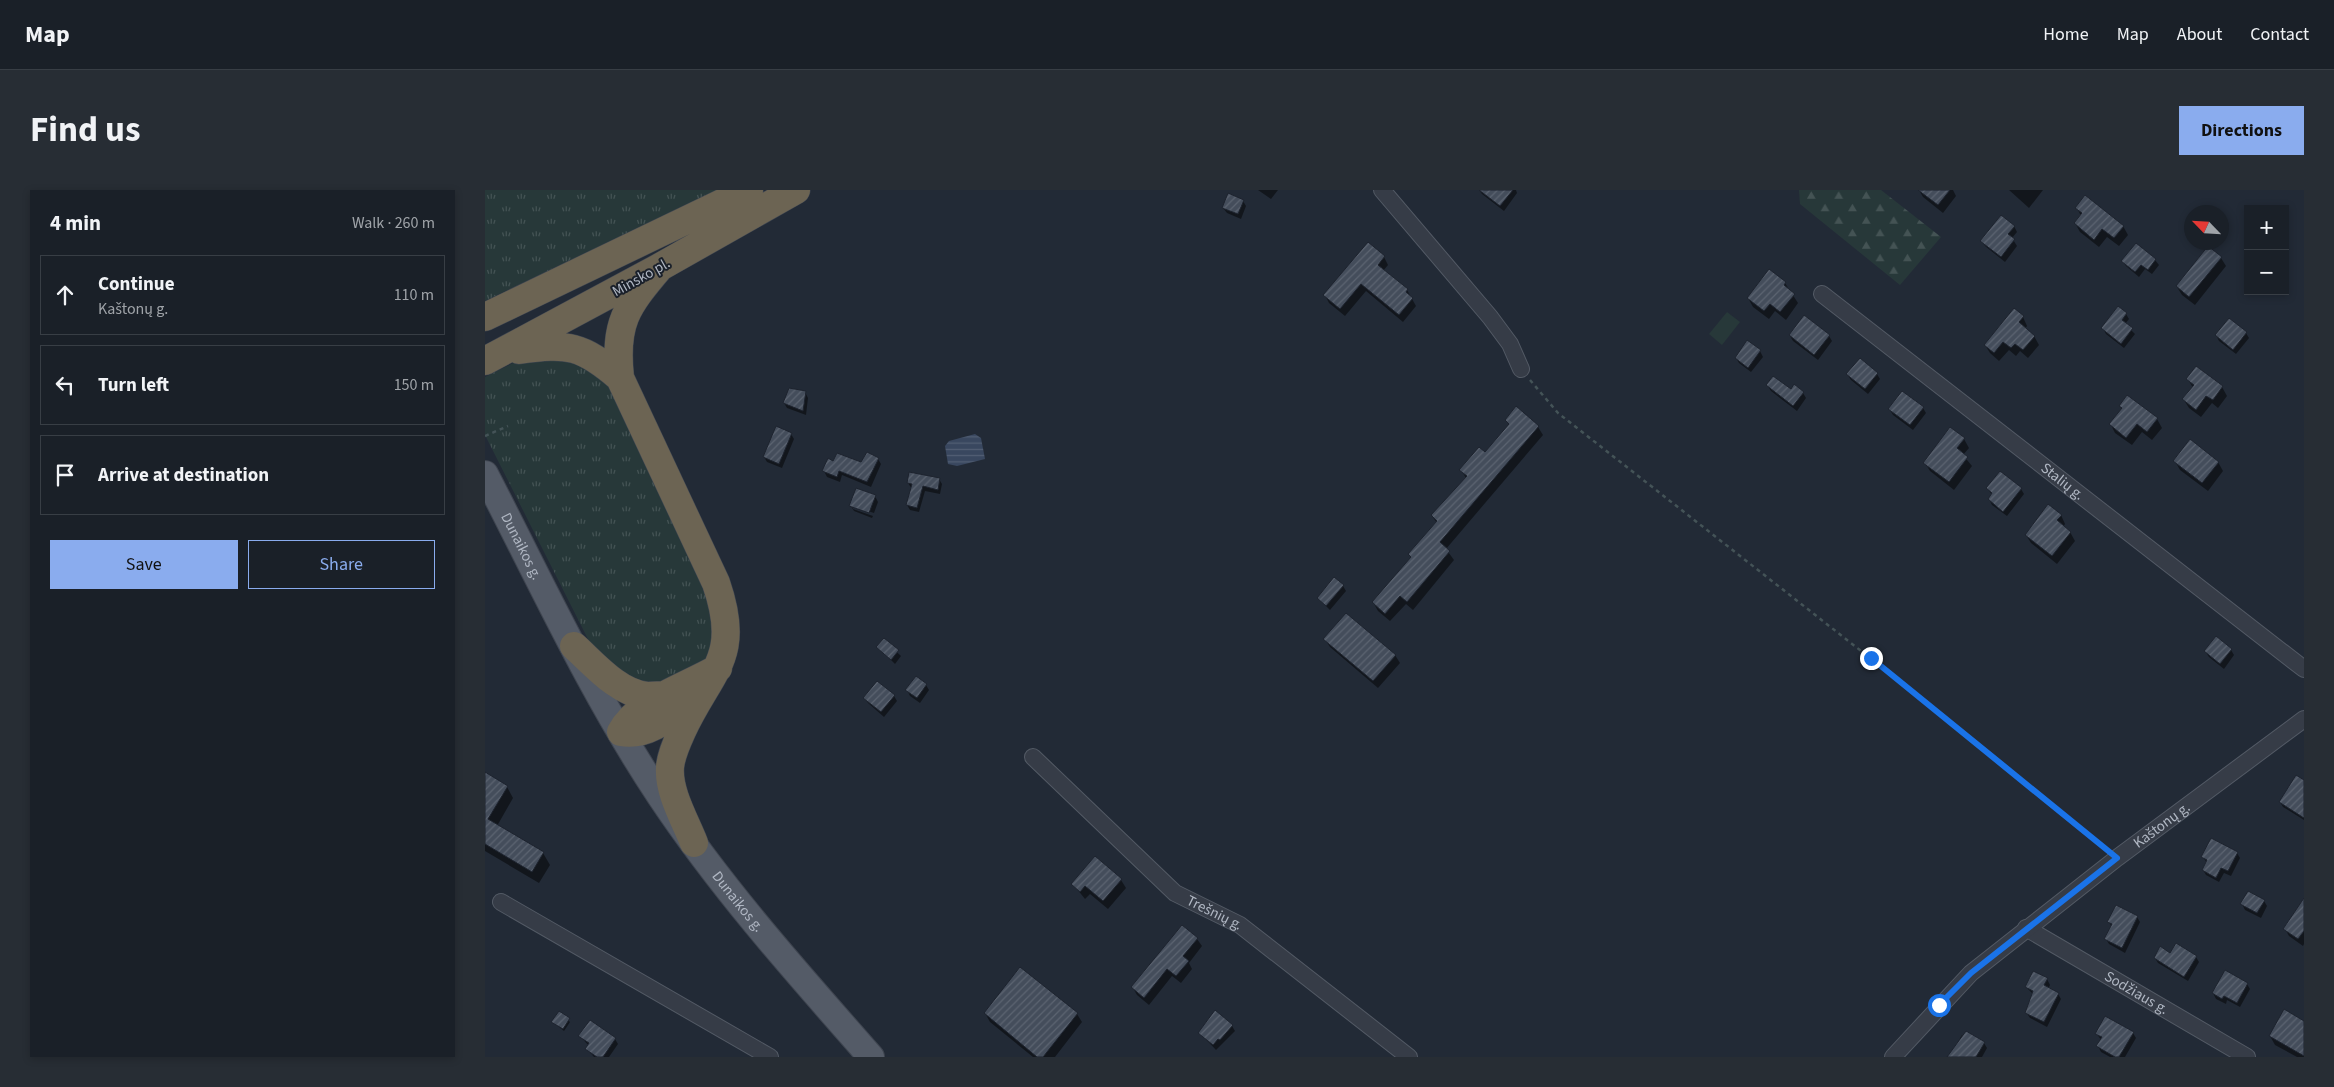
<!DOCTYPE html>
<html lang="en">
<head>
<meta charset="utf-8">
<style>
  body { margin:0; font-family:"Source Sans 3",sans-serif; background:#272d34; color:#f1f3f6 }
  .controls { position:absolute; right:15px; top:15px; display:grid; overflow:hidden; border-radius:0px; box-shadow:0 2px 8px #0003 }
  .controls button { width:45px; height:45px; display:grid; place-items:center; padding:0; border:0; border-bottom:1px solid #383e45; background:#1a2028; color:#f1f3f6; font:25px sans-serif }
  .compass { position:absolute; left:1699px; top:15px; width:45px; height:45px; border-radius:50%; background:#1a2028; box-shadow:0 2px 8px #0003; rotate:295deg }
  .stop { position:absolute; width:15px; height:15px; margin:-11px; border:4px solid #1a73e8; border-radius:50%; background:#fff }
  .stop.end { background:#1a73e8; border-color:#fff; box-shadow:0 1px 5px #0008 }
  .list { margin:0; padding:0; list-style:none }
  h2 { display:flex; justify-content:space-between; align-items:center; height:65px; margin:0; padding:0 20px; font-size:21px }
  h2 small { font-size:16px; font-weight:400; color:#9fa3a8 }
  .list li { display:grid; grid-template-columns:32px 1fr auto; gap:15px; align-items:center; box-sizing:border-box; height:80px; margin:0 10px 10px; padding:0 10px; border:1px solid #383e45; border-radius:0px }
  .list b { display:block; font-size:19px; white-space:nowrap }
  .list p { margin:0; font-size:16px; white-space:nowrap; color:#9fa3a8 }
  .list em { font-size:16px; font-style:normal; color:#9fa3a8 }
  .actions { display:flex; gap:10px; padding:15px 20px }
  .actions a { flex:1; padding:11px 0; border:1px solid #8aacee; border-radius:0px; text-align:center; font-size:18px; color:#8aacee }
  .actions .main { background:#8aacee; color:#111 }
  .icon { flex:none; width:28px; height:28px; fill:none; stroke:currentColor; stroke-width:2; stroke-linecap:round; stroke-linejoin:round }
  .map { position:relative; flex:none; width:1819px; height:867px; overflow:hidden; border-radius:0px }
  header { display:flex; align-items:center; gap:30px; box-sizing:border-box; height:70px; padding:0 25px; background:#1a2028; border-bottom:1px solid #383e45 }
  header strong { font-size:24px }
  nav { display:flex; gap:28px; margin-inline-start:auto; font-size:18px }
  .intro { display:flex; align-items:center; justify-content:space-between; box-sizing:border-box; height:120px; padding:0 30px }
  h1 { margin:0; font-size:35px }
  .button { padding:12px 22px; border-radius:0px; background:#8aacee; color:#111; font-size:18px; font-weight:700 }
  main { display:flex; gap:30px; padding:0 30px }
  aside { flex:1; background:#1a2028; border-radius:0px; box-shadow:0 2px 8px #0003 }
  .map>svg:first-child { display:block }
  .grass { fill:url(#grass-tufts) }
  .forest { fill:url(#forest-firs) }
  .pitch { fill:#273839 }
  .water { fill:url(#water-rules) }
  .shadow { fill:#0007 }
  .building { fill:url(#building-hatch); stroke:#1d232e }
  .lines { fill:none; stroke-linecap:round; stroke-linejoin:round }
  .street-casing { stroke:#535a65; stroke-width:18 }
  .primary-casing { stroke:#3f4550; stroke-width:28 }
  .highway-casing { stroke:#404752; stroke-width:29 }
  .path { stroke:#445357; stroke-width:2.5; stroke-dasharray:4 4; stroke-linecap:butt }
  .street { stroke:#363c47; stroke-width:16 }
  .primary { stroke:#545b67; stroke-width:26 }
  .highway { stroke:#6c6453; stroke-width:28 }
  .route { stroke:#1a73e8; stroke-width:6 }
  .labels { text-anchor:middle; stroke-width:4; stroke-linejoin:round; paint-order:stroke }
  .street-label { font-size:15px; fill:#b0b7c3; stroke:#1b212b }
</style>
</head>
<body>
<header>
<strong>Map</strong>
<nav><a>Home</a><a>Map</a><a>About</a><a>Contact</a></nav>
</header>
<div class="intro"><h1>Find us</h1><a class="button">Directions</a></div>
<main>
<aside>
<h2>4 min<small>Walk · 260 m</small></h2>
<ul class="list">
<li><svg class="icon" aria-label="ahead" viewBox="0 0 24 24"><path d="M12 20V5M6 11l6-6 6 6"/></svg><div><b>Continue</b><p>Kaštonų g.</p></div><em>110 m</em></li>
<li><svg class="icon" aria-label="left" viewBox="0 0 24 24"><path d="M17 20v-9H6M10 6l-5 5 5 5"/></svg><div><b>Turn left</b></div><em>150 m</em></li>
<li><svg class="icon" aria-label="arrive" viewBox="0 0 24 24"><path d="M6 21V4h12l-3 4 3 4H6"/></svg><div><b>Arrive at destination</b></div></li>
</ul>
<div class="actions"><a class="main">Save</a><a>Share</a></div>
</aside>
<div class="map">
<svg width="1819" height="867" viewBox="0 0 1819 867">
  <defs>
    <pattern id="grass-tufts" width="24" height="20" patternUnits="userSpaceOnUse" patternTransform="scale(1.25)"><rect width="24" height="20" fill="#273839"/><path d="M3 7l-1-3M5 7V3M7 7l1-3M15 17l-1-3M17 17v-4M19 17l1-3" fill="none" stroke="#445354"/></pattern>
    <pattern id="forest-firs" width="22" height="20" patternUnits="userSpaceOnUse" patternTransform="scale(1.25)"><rect width="22" height="20" fill="#273839"/><path d="M5 1l3.5 6h-7zM16 11l3.5 6h-7z" fill="#445354"/></pattern>
    <pattern id="water-rules" width="6" height="5" patternUnits="userSpaceOnUse" patternTransform="scale(1.25)"><rect width="6" height="5" fill="#39475f"/><path d="M0 2.5h6" fill="none" stroke="#535f74"/></pattern>
    <pattern id="building-hatch" width="6" height="6" patternUnits="userSpaceOnUse" patternTransform="scale(1.25)"><rect width="6" height="6" fill="#444d5b"/><path d="M-1 1l2-2M0 6l6-6M5 7l2-2" fill="none" stroke="#5c6471"/></pattern>
  </defs>
  <rect width="100%" height="100%" fill="#222a36"/>
  <path class="grass" d="M0 0H232L0 111Z
    M84 164 126 195 220 396 227 419 228 456 216 480 152 499 110 463 0 245V187L36 169Z"/>
  <path class="forest" d="M1314 0H1396L1456 47 1415 95 1315 14Z"/>
  <path class="pitch" d="M1242 122 1255 132 1237 155 1224 144Z"/>
  <path class="water" d="M490 244 496 248 500 269 472 276 463 274 460 256 464 251Z"/>
  <path class="shadow" d="M773 0H793L786 9Z
    M994 0H1031L1032 3 1019 21 997 4Z
    M1434 0H1468L1471 6 1458 23 1438 7Z
    M1524 0H1558L1544 18Z
    M758 11 761 16 756 29 742 23 738 18Z
    M1592 18 1638 36 1643 45 1634 56 1622 47 1614 57 1595 42 1590 33 1596 26Z
    M1529 36 1532 42 1527 48 1532 56 1520 72 1500 56 1497 51Z
    M1651 55 1670 70 1674 75 1667 84 1660 79 1654 87 1641 76 1638 71Z
    M899 67 903 75 898 81 922 100 931 116 918 132 881 101 860 126 844 113 840 105Z
    M1736 68 1741 76 1710 115 1697 105 1692 97Z
    M1300 93 1313 113 1301 130 1290 121 1284 129 1268 117 1263 108Z
    M1641 124 1644 129 1640 134 1650 144 1639 158 1621 144 1618 138Z
    M1538 127 1542 136 1540 139 1549 146 1554 155 1543 168 1535 161 1531 166 1524 160 1514 171 1505 163 1500 155Z
    M1761 143 1764 148 1751 164 1734 151 1731 145Z
    M1305 146H1344L1347 151 1333 170 1308 151Z
    M1275 161 1278 167 1266 182 1254 173 1251 168Z
    M1362 184H1392L1395 189 1383 204 1366 190Z
    M1703 189 1737 197 1742 206 1733 218 1727 213 1716 227 1704 218 1699 210 1708 198Z
    M1283 196 1318 203 1321 208 1312 221 1286 201Z
    M320 202 323 208 321 225 302 218 299 213Z
    M1635 216 1672 229 1677 238 1667 250 1657 242 1647 255 1630 243 1626 235 1637 220Z
    M1438 218 1441 223 1428 240 1408 225 1405 220Z
    M1021 230 1053 237 1058 245 961 359 969 370 928 420 921 414 905 431 893 421 888 412 926 368 924 364 952 333 947 326 981 288 976 280 1000 264 1024 235Z
    M306 244 309 249 297 278 282 272 279 267Z
    M1479 249 1484 258 1478 265 1487 276 1469 300 1445 281 1440 273Z
    M393 269 396 274 386 297 357 285 355 292 342 287 339 281 349 272 377 274Z
    M1690 271 1733 272 1738 281 1723 301 1695 280Z
    M454 289 457 294 455 304 440 301 434 322 425 320 422 315 427 299 423 293Z
    M1503 299H1536L1539 304 1522 326 1507 315 1504 309 1507 305Z
    M390 306 393 312 389 323 368 316V319L388 326 387 328 369 321 366 316Z
    M1576 325 1580 334 1578 337 1585 342 1590 351 1572 374 1546 353 1541 345Z
    M858 396 861 401 845 420 833 408Z
    M840 449 910 465 915 473 893 498 845 457Z
    M399 450 416 466 410 474 393 457Z
    M1746 460 1749 465 1739 479 1724 467 1720 461Z
    M441 495 444 500 435 513 425 506 422 500Z
    M409 506 412 511 399 527 383 513 380 508Z
    M0 589 22 597 28 608 12 636 58 663 65 675 54 693 0 661Z
    M1819 591V630L1798 617 1795 612Z
    M1752 663 1755 668 1746 686 1739 683 1734 692 1721 685 1718 680 1722 673 1718 667Z
    M611 668 636 690 641 698 623 719 605 704 600 709 588 694Z
    M1779 711 1782 716 1776 728 1760 720 1757 714Z
    M1819 711V754L1818 756 1804 746 1800 739Z
    M1652 727 1655 732 1640 763 1624 754 1621 749 1627 737 1624 732Z
    M712 749 717 756 704 773 707 779 696 793 687 786 664 815 652 805 648 798Z
    M1711 767 1714 772 1703 791 1673 773 1670 768Z
    M1562 789 1565 795 1563 799 1573 804 1576 809 1562 837 1545 828 1541 822 1548 804 1541 797Z
    M1762 794 1765 799 1755 817 1742 810 1741 814 1731 809 1728 803Z
    M74 822 85 832 79 841 68 832Z
    M500 823 592 824 597 832 570 867H548L505 832Z
    M1819 832V867H1812L1790 855 1785 846Z
    M747 836 750 841 731 860 715 843Z
    M1648 843 1651 848 1640 867H1625L1616 862 1613 856 1616 850 1612 844Z
    M1477 845 1499 853 1502 858 1497 867H1464Z
    M95 846 130 849 133 854 124 867H109L102 859 104 856Z"/>
  <path class="building" d="M994 0H1028L1015 16Z
    M1433 0H1465L1453 15Z
    M743 3 759 10 753 24 737 18Z
    M1600 5 1639 36 1629 48 1617 39 1609 50 1589 33 1597 23 1590 18Z
    M1516 25 1530 36 1523 44 1530 49 1516 67 1495 51Z
    M883 52 900 66 893 75 923 99 921 102 928 108 914 125 876 94 855 119 838 105Z
    M1651 53 1671 69 1663 80 1656 75 1650 82 1636 71Z
    M1723 56 1737 67 1704 107 1691 96Z
    M1284 79 1301 92 1299 95 1310 104 1295 122 1285 114 1279 121 1262 108Z
    M1633 116 1642 123 1637 130 1648 138 1636 154 1616 138Z
    M1529 118 1539 126 1534 132 1550 146 1538 160 1530 154 1526 158 1518 152 1509 163 1499 155Z
    M1319 125 1345 145 1329 165 1304 145Z
    M1744 128 1762 142 1748 160 1730 145Z
    M1262 150 1276 160 1263 178 1250 168Z
    M1375 168 1393 183 1380 199 1361 184Z
    M1711 176 1738 196 1728 210 1721 206 1711 220 1697 209 1709 195 1701 189Z
    M1288 186 1306 199 1309 194 1319 202 1308 216 1281 195Z
    M304 198 321 201 318 221 298 213Z
    M1417 201 1439 217 1425 235 1403 219Z
    M1642 205 1673 228 1662 242 1652 234 1641 248 1624 234 1637 218 1634 216Z
    M1031 216 1054 236 955 352 965 361 922 412 915 406 900 424 887 412 926 367 923 364 952 331 946 325 982 286 974 280 994 257 1000 262 1024 234 1020 230Z
    M291 236 307 243 294 274 278 267Z
    M1465 237 1480 248 1472 258 1483 267 1464 292 1438 273Z
    M1705 249 1734 272 1717 293 1688 271Z
    M382 262 394 268 382 292 354 281 352 287 337 281 343 268 348 271 352 263 376 272Z
    M1515 281 1537 298 1518 322 1503 309 1507 303 1501 298Z
    M424 282 455 288 453 300 438 296 432 318 421 315 427 294 422 293Z
    M371 298 391 305 384 323 364 316Z
    M1563 314 1577 325 1572 330 1586 342 1567 366 1540 345Z
    M849 387 859 395 841 416 832 408Z
    M861 423 911 465 888 491 838 449Z
    M1731 446 1747 459 1735 474 1719 461Z
    M399 448 414 460 406 470 391 457Z
    M431 486 442 494 432 508 420 500Z
    M392 491 410 505 396 522 378 508Z
    M0 582 23 596 3 629 59 662 47 682 0 654Z
    M1811 585 1819 590V628L1794 612Z
    M1726 648 1753 662 1743 681 1736 678 1731 688 1717 680 1722 670 1716 667Z
    M610 666 637 689 618 711 600 696 595 702 586 694Z
    M1763 701 1780 710 1772 723 1755 714Z
    M1819 708V741L1813 749 1798 739Z
    M1631 715 1653 726 1637 758 1619 749 1627 734 1622 732Z
    M697 735 713 748 698 766 704 771 691 786 682 779 659 808 646 797Z
    M1691 753 1712 766 1699 787 1669 768 1675 756 1685 763Z
    M535 777 593 823 558 867H552L499 823Z
    M1740 780 1763 793 1752 813 1739 806 1737 809 1727 803Z
    M1548 781 1563 788 1559 795 1574 803 1559 832 1540 823 1548 801 1540 797Z
    M1799 819 1819 831V866L1784 846Z
    M730 820 748 835 735 850 733 849 728 855 713 843Z
    M74 821 85 828 78 839 66 832Z
    M1620 826 1649 842 1634 867H1630L1611 856 1617 847 1610 844Z
    M105 830 131 848 118 867H112L100 859 104 853 93 846Z
    M1481 841 1500 852 1491 867H1462Z"/>
  <g class="lines">
    <g class="street-casing">
      <g id="street">
        <path d="M897 0 1005 127 1025 154 1036 179"/>
        <path id="s1" d="M1337 104 1819 479"/>
        <path id="s2" d="M548 567 690 703 755 735 924 867"/>
        <path d="M16 712 285 867"/>
        <path id="s3" d="M1541 738 1762 867"/>
        <path id="s4" d="M1408 867 1486 783 1632 668 1819 529"/>
      </g>
    </g>
    <g class="primary-casing">
      <g id="primary">
        <path id="s5" d="M0 284C56 392 107 504 175 606 237 699 312 783 386 867"/>
      </g>
    </g>
    <g class="highway-casing">
      <path id="highway" d="M175 77C141 117 129 133 135 188L231 393C257 468 226 479 197 541 192 552 186 565 185 577 183 602 200 630 209 653
        M0 127 264 0
        M34 160C83 153 97 155 135 188
        M0 171 175 77 311 0
        M89 456C109 474 133 503 162 506 169 506 176 505 182 505
        M213 505C191 521 165 548 136 542 152 511 203 496 233 478"/>
    </g>
    <path class="path" d="M1045 190 1073 223 1385 468 1621 660
      M0 246 23 236"/>
    <use href="#street" class="street"/>
    <use href="#primary" class="primary"/>
    <use href="#highway" class="highway"/>
  </g>
  <g class="lines">
    <path class="route" d="M1386 468 1632 668 1486 783 1454 815"/>
  </g>
  <g class="labels">
    <g class="street-label">
      <text transform="translate(156 87) rotate(-29)" y="5">Minsko pl.</text>
      <text dy="5" stroke="none"><textPath href="#s1" startOffset="305">Stalių g.</textPath></text>
      <text dy="5" stroke="none"><textPath href="#s5" startOffset="81">Dunaikos g.</textPath></text>
      <text dy="5" stroke="none"><textPath href="#s4" startOffset="356">Kaštonų g.</textPath></text>
      <text dy="5" stroke="none"><textPath href="#s5" startOffset="498">Dunaikos g.</textPath></text>
      <text dy="5" stroke="none"><textPath href="#s2" startOffset="241">Trešnių g.</textPath></text>
      <text dy="5" stroke="none"><textPath href="#s3" startOffset="128">Sodžiaus g.</textPath></text>
    </g>
  </g>
</svg>
<div class="controls">
<button>+</button>
<button>−</button>
</div>
<svg class="compass" viewBox="-18 -18 36 36"><path d="M0-13l5 13h-10z" fill="#e53935"/><path d="M0 13l5-13h-10z" fill="#9fa3a8"/></svg>
<div class="stop" style="left:1454px;top:815px"></div>
<div class="stop end" style="left:1386px;top:468px"></div>
</div>
</main>
</body>
</html>
